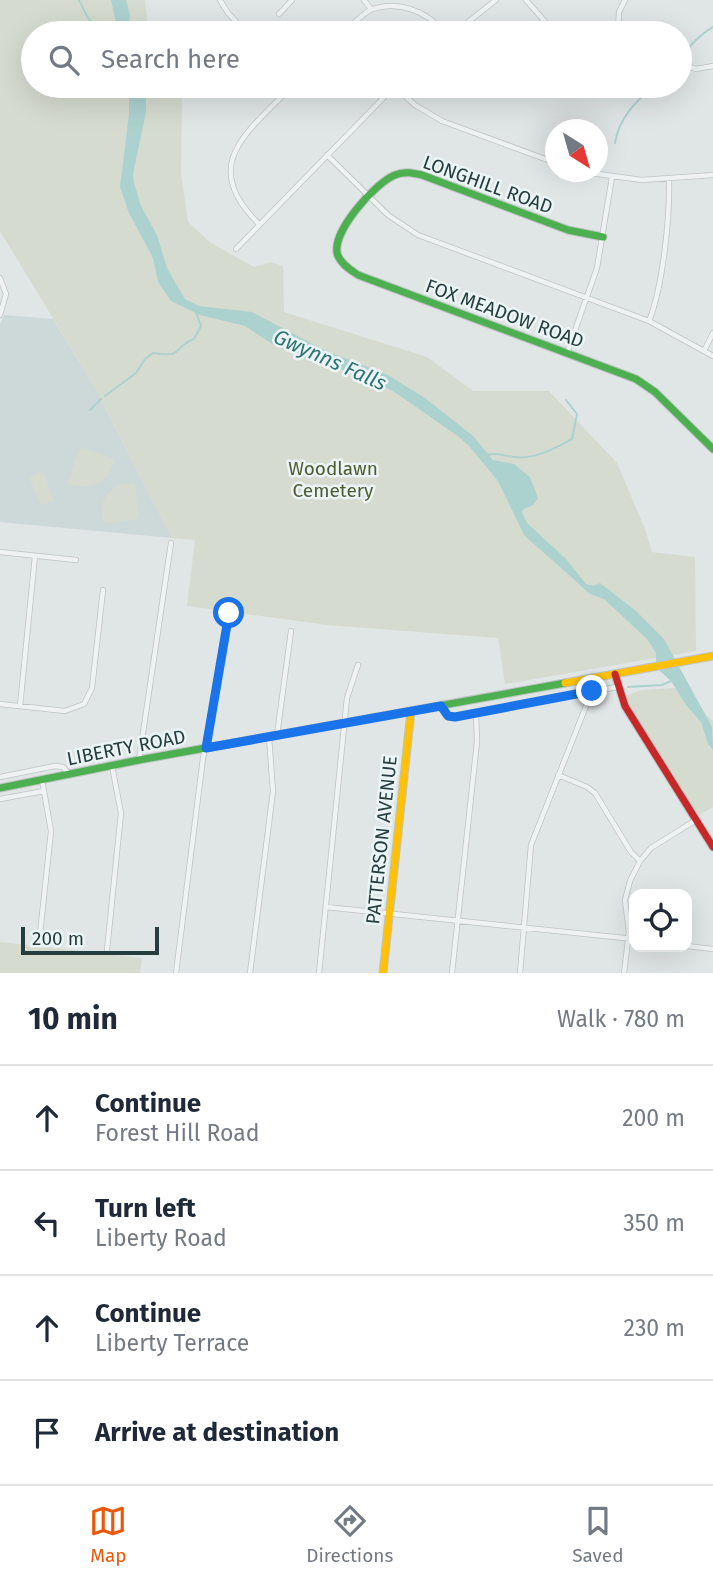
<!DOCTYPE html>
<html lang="en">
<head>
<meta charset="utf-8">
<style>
  body { margin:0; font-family:"Fira Sans",sans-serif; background:#f6f6f7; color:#1f2937 }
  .controls { position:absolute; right:21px; bottom:21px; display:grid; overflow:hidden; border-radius:14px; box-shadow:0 7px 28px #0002 }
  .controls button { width:63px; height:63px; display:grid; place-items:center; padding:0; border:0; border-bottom:2px solid #e0e1e3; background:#fff; color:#1f2937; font:35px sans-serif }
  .compass { position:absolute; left:545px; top:119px; width:63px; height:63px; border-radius:50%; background:#fff; box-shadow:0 7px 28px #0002; rotate:143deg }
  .scale { position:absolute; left:21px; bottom:18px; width:138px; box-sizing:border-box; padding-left:7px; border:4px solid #263d3f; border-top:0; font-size:19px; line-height:24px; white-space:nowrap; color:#263d3f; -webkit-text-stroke:5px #ecf5f5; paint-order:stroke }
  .stop { position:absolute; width:21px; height:21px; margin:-16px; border:5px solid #1a73e8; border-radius:50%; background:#fff }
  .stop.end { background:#1a73e8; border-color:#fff; box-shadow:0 2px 7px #0008 }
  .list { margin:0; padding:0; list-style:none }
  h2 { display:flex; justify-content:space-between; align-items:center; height:91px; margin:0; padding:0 28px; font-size:30px }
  h2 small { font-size:23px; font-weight:400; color:#747a83 }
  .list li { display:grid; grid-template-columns:46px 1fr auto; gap:21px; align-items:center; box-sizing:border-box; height:105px; padding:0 28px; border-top:2px solid #e0e1e3 }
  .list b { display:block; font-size:26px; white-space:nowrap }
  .list p { margin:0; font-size:23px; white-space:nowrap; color:#747a83 }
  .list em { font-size:23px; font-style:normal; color:#747a83 }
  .icon { flex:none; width:38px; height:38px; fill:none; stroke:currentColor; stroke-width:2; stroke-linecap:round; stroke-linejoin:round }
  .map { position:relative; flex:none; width:713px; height:973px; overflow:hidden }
  .search { position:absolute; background:#fff; box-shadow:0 7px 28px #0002; left:21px; right:21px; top:21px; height:77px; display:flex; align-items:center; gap:18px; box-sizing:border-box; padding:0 24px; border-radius:38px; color:#747a83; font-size:26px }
  .sheet { height:511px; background:#fff }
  nav { display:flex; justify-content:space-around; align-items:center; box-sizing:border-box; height:98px; border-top:2px solid #e0e1e3; background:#fff; font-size:19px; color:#747a83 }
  nav a { display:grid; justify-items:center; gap:4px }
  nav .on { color:#ea580c }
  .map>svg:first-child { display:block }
  .built { fill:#cdd8d9 }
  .green { fill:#d6dbd0 }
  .water { fill:#acd2d0 }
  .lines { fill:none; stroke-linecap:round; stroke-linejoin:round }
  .stream { stroke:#acd2d0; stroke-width:2 }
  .street-casing { stroke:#bec3c3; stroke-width:6 }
  .fast-casing { stroke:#bec3c3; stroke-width:9 }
  .slow-casing { stroke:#bec3c3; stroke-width:9 }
  .jam-casing { stroke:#bec3c3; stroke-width:9 }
  .street { stroke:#eff2f2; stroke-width:4.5 }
  .fast { stroke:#4caf50; stroke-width:7 }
  .slow { stroke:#ffc107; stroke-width:7 }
  .jam { stroke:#c62828; stroke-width:7 }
  .route { stroke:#1a73e8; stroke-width:9 }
  .labels { text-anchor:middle; stroke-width:5; stroke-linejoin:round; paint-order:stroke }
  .street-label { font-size:19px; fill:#263d3f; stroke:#ecf5f5 }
  .park-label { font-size:19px; fill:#515b32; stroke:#ecf5f5 }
  .water-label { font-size:21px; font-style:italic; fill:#2e7474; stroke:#ecf5f5 }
</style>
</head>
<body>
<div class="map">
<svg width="713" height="973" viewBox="0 0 713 973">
  <rect width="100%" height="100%" fill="#e0e5e5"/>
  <path class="built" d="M4 315 53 319 94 386 172 538 0 522V324Z"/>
  <path class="green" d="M0 0H145L149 33H33V86H175L182 96 181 174 188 222 211 243 254 267 271 262 283 266 284 312 427 357 473 391H549L617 463 645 529 652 552 695 557 696 651 505 684 498 638 327 625 187 606 195 540 172 538 94 386 0 231Z
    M85 448 114 459C111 484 88 492 67 483L79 450Z
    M43 471 54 500 41 505 29 477Z
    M122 484H135L138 516 136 519 105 524C97 507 104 491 122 484Z
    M689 687 706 715 713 721V807L698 816 632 710 626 696 641 690Z
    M0 942 142 958 140 973H0Z"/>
  <path class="water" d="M111 0H126L130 15 128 33H118Z
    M129 86H146V112L133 174 134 183 141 206 157 235 167 268 185 299 199 306 252 312 324 350 388 375 425 398 473 436 493 460 514 464 530 477 538 498 533 505 524 509 522 512 527 523 566 559 586 584 593 586 600 583 635 610 664 639 712 727 713 750 708 744 701 722 686 705 671 681 660 671 656 663V653L647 639 604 599 590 594 524 535 498 481 469 446 459 437 396 393 383 386 343 370 301 357 272 344 245 326 200 315 171 301 158 282 153 258 129 213 120 187 129 114Z"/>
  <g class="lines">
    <path class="stream" d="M79 0 88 18 103 33
      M682 61C687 45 700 35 713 27
      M615 143C619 118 635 102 654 86
      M105 396 136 373 145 359 153 353C187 358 170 348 194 339L201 326 196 312
      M90 410 101 399
      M486 455C497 452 504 456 514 457 535 460 555 448 572 439L577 414 566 400
      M628 687 662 685 671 681"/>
    <g class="street-casing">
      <path id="street" d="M220 0 228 13 247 33
        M364 0 371 9
        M526 0 555 33
        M279 14 292 0
        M618 30 619 12 625 0
        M344 33C352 25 360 16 370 10 397 0 427 10 444 33
        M454 33 496 0
        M592 33 625 30 636 33
        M680 64 696 69 713 66
        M394 86 415 105 442 121 556 163
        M327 155 388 215 418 235 649 321 713 356
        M583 172 642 180 713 175
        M259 224C198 164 248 132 292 86
        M236 249 395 86
        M0 278 6 294 0 315
        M649 321C663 286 670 217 669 179
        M704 351 713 333
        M567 353 597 268 612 177
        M0 552 76 560
        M0 704 65 711 84 704 92 688 103 590
        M20 706 35 556
        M441 706 448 716 455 717 617 687
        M277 735 291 631
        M139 760 171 543
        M558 775 587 787 595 793 631 852 640 861
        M0 777 55 766 63 767 69 774
        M0 799 44 791
        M326 907 634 939
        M39 943 51 831 42 780
        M687 946 713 949
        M107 950 121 813 112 766
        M176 973 203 758 229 613
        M250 973 273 791 269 737
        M319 973 347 698 358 665
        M452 973 477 742 476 713
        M520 973 531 845 592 691
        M624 973 629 932 625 900 630 881 640 861 651 848 696 820"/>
    </g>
    <g class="fast-casing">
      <path id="fast" d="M603 237 568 230 422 175C413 173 404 171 395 175 375 183 329 234 338 256 342 265 351 270 358 275L636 379 655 392 713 449
        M0 788 139 760 565 683"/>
    </g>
    <g class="slow-casing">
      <path id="slow" d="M565 683 713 656
        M383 973 411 711"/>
    </g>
    <g class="jam-casing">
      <path id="jam" d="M615 674 625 706 713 847"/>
    </g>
    <use href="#street" class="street"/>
    <use href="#fast" class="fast"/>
    <use href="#slow" class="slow"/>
    <use href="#jam" class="jam"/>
  </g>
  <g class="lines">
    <path class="route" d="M229 613 206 748 441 706 448 716 455 717 592 691"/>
  </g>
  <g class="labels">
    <g class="street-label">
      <text transform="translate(488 184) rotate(20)" y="7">LONGHILL ROAD</text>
      <text transform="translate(505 313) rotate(20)" y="7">FOX MEADOW ROAD</text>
      <text transform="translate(126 747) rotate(-11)" y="7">LIBERTY ROAD</text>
      <text transform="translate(381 840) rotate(-84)" y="7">PATTERSON AVENUE</text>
    </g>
    <g class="park-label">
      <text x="333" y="475">Woodlawn<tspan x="333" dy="22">Cemetery</tspan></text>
    </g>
    <g class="water-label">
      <text transform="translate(330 360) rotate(24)" y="7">Gwynns Falls</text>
    </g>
  </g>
</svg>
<div class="controls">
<button><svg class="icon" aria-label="locate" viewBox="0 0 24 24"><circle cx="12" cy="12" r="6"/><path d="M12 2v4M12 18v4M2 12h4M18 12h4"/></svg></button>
</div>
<svg class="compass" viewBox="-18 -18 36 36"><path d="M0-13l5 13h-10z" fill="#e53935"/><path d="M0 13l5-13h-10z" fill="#747a83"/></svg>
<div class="scale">200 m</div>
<div class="stop" style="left:229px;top:613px"></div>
<div class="stop end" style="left:592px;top:691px"></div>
<div class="search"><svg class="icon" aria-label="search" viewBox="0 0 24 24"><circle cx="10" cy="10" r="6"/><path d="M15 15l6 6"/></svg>Search here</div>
</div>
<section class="sheet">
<h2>10 min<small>Walk · 780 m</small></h2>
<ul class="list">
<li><svg class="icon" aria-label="ahead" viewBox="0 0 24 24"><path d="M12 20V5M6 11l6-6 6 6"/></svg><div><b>Continue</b><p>Forest Hill Road</p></div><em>200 m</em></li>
<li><svg class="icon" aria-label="left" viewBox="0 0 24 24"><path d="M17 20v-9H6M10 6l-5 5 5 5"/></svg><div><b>Turn left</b><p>Liberty Road</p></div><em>350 m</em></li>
<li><svg class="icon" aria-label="ahead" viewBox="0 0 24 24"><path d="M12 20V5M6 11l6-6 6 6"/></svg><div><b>Continue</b><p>Liberty Terrace</p></div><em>230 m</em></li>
<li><svg class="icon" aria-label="arrive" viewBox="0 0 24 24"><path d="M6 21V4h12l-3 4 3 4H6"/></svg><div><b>Arrive at destination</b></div></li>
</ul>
</section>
<nav>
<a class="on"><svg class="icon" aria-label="map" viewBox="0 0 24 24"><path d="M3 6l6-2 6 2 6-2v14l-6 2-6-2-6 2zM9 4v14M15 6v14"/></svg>Map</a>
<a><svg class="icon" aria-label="directions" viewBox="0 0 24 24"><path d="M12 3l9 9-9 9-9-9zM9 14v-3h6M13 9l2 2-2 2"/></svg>Directions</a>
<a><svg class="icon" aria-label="saved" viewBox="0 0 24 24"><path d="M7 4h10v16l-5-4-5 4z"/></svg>Saved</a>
</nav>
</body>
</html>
